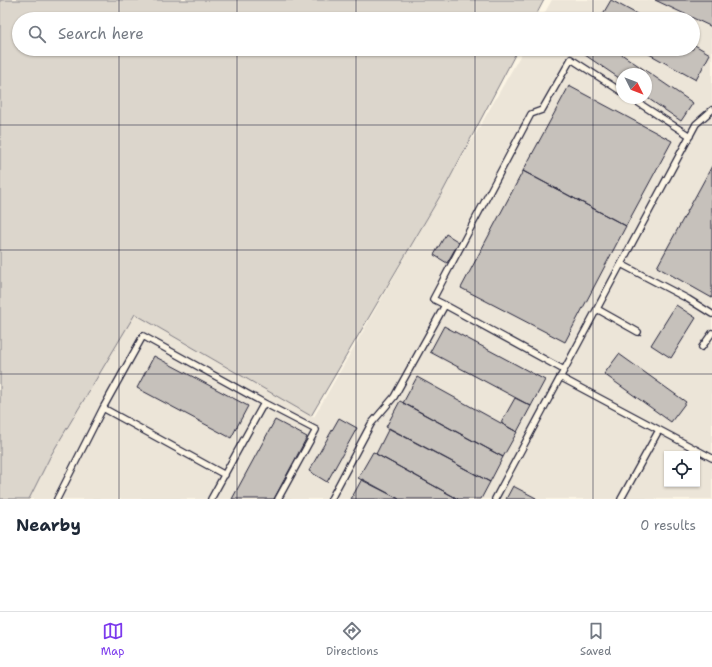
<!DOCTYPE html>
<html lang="en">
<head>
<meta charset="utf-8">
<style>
  body { margin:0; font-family:"Shantell Sans",sans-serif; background:#f6f6f7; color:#1f2937 }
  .controls { position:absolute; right:12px; bottom:12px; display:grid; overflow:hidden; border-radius:0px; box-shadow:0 1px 3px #0004 }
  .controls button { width:36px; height:36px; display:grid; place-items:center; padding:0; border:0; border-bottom:1px solid #e0e1e3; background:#fff; color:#1f2937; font:20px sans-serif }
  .compass { position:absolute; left:616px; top:68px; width:36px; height:36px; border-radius:50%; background:#fff; box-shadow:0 1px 3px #0004; rotate:132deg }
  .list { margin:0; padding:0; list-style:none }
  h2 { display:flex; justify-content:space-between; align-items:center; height:52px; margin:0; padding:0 16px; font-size:17px }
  h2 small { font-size:13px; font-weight:400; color:#747a83 }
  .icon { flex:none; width:22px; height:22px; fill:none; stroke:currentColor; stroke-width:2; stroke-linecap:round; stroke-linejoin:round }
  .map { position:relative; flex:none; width:712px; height:499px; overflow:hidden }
  .search { position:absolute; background:#fff; box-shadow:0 1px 3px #0004; left:12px; right:12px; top:12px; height:44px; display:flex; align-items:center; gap:10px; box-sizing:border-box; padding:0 14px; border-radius:22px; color:#747a83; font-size:15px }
  .sheet { height:112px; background:#fff }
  nav { display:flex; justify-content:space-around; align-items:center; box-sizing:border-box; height:56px; border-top:1px solid #e0e1e3; background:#fff; font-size:11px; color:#747a83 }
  nav a { display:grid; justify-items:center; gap:2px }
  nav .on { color:#7c3aed }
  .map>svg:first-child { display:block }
  .built { fill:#ece5d8; fill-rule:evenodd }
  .green { fill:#dcd6cc; stroke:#7f7c84 }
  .building { fill:#c6c1bb; stroke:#22223b }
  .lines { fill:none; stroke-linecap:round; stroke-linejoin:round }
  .lane-casing { stroke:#22223b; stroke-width:8 }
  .lane { stroke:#fcf5e5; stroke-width:5.5 }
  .grid { fill:none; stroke:#22223b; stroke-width:1; stroke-opacity:0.55 }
</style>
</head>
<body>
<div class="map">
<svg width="712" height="499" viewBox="0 0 712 499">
  <rect width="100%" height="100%" fill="#fcf5e5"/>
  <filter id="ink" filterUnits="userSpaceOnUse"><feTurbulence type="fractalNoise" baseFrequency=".025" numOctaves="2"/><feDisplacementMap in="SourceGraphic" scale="8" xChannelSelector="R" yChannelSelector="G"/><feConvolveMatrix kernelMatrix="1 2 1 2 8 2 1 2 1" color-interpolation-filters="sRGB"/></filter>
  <g filter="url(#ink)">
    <path class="built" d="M552 0H712V499H29L51 455 135 314 314 417 524 49H693V19H541ZM622 74H646V98H622ZM667 454H697V484H667Z"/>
    <path class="green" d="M0 0H544L534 19H19V49H518L443 191 311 416 135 314 51 455 29 499H0Z"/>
    <path class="building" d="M611 0 646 19H600Z
      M655 0H712V27Z
      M693 44 710 54 696 80 640 49H693Z
      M589 49H614L693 103 681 121 646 97V74H622V80L585 55Z
      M569 86 672 141 626 226 523 171Z
      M712 166V298L657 267Z
      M523 171 626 226 565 342 461 288Z
      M446 234 459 242 447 263 434 255Z
      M676 305 696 318 671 358 651 345Z
      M444 326 545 380 531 406 430 352Z
      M619 354 686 402 671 422 604 374Z
      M154 356 248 406 231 438 137 388Z
      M417 377 517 432 503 457 403 403Z
      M515 398 531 406 517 432 501 423Z
      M400 401 503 457 490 482 386 427Z
      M339 418 357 428 327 482 309 471Z
      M275 420 307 437 274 499H232Z
      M389 428 490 482 481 499H458L376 454Z
      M373 452 376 453V454L458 499H399L358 478Z
      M362 479 399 499H351Z
      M513 486 536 498V499H506Z"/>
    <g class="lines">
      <g class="lane-casing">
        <path id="lane" d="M631 98 690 136
          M621 264 688 299 712 314
          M445 305 433 299 531 114 542 110 571 59 622 92
          M597 309 638 332
          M702 347 712 333
          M560 377 712 458
          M264 403 316 430 278 499
          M57 499 103 408
          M211 499 264 403 143 336 103 408 225 475
          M331 499 371 424 394 397 445 305 564 370
          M495 499 696 124 712 110
          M621 499 659 430"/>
      </g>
      <use href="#lane" class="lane"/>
    </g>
  </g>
  <path class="grid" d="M119 0V19M237 0V19M356 0V19M475 0V19M593 0V19M119 49V499M237 49V499M356 49V499M475 49V499M593 49V499M0 125H712M0 250H712M0 374H712"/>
</svg>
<div class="controls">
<button><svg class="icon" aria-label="locate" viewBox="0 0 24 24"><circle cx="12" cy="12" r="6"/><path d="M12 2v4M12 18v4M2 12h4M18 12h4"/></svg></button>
</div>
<svg class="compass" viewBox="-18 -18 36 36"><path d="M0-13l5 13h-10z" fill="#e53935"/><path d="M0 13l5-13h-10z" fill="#747a83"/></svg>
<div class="search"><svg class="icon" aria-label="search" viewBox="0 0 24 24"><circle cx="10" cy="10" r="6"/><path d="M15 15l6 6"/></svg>Search here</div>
</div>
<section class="sheet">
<h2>Nearby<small>0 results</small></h2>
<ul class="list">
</ul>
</section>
<nav>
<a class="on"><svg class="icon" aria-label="map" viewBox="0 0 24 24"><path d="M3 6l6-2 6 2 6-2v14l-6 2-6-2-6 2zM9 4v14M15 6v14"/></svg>Map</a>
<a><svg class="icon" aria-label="directions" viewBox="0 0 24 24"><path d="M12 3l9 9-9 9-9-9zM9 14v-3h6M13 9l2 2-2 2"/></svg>Directions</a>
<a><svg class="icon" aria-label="saved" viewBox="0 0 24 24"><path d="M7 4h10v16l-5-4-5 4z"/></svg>Saved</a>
</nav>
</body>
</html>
